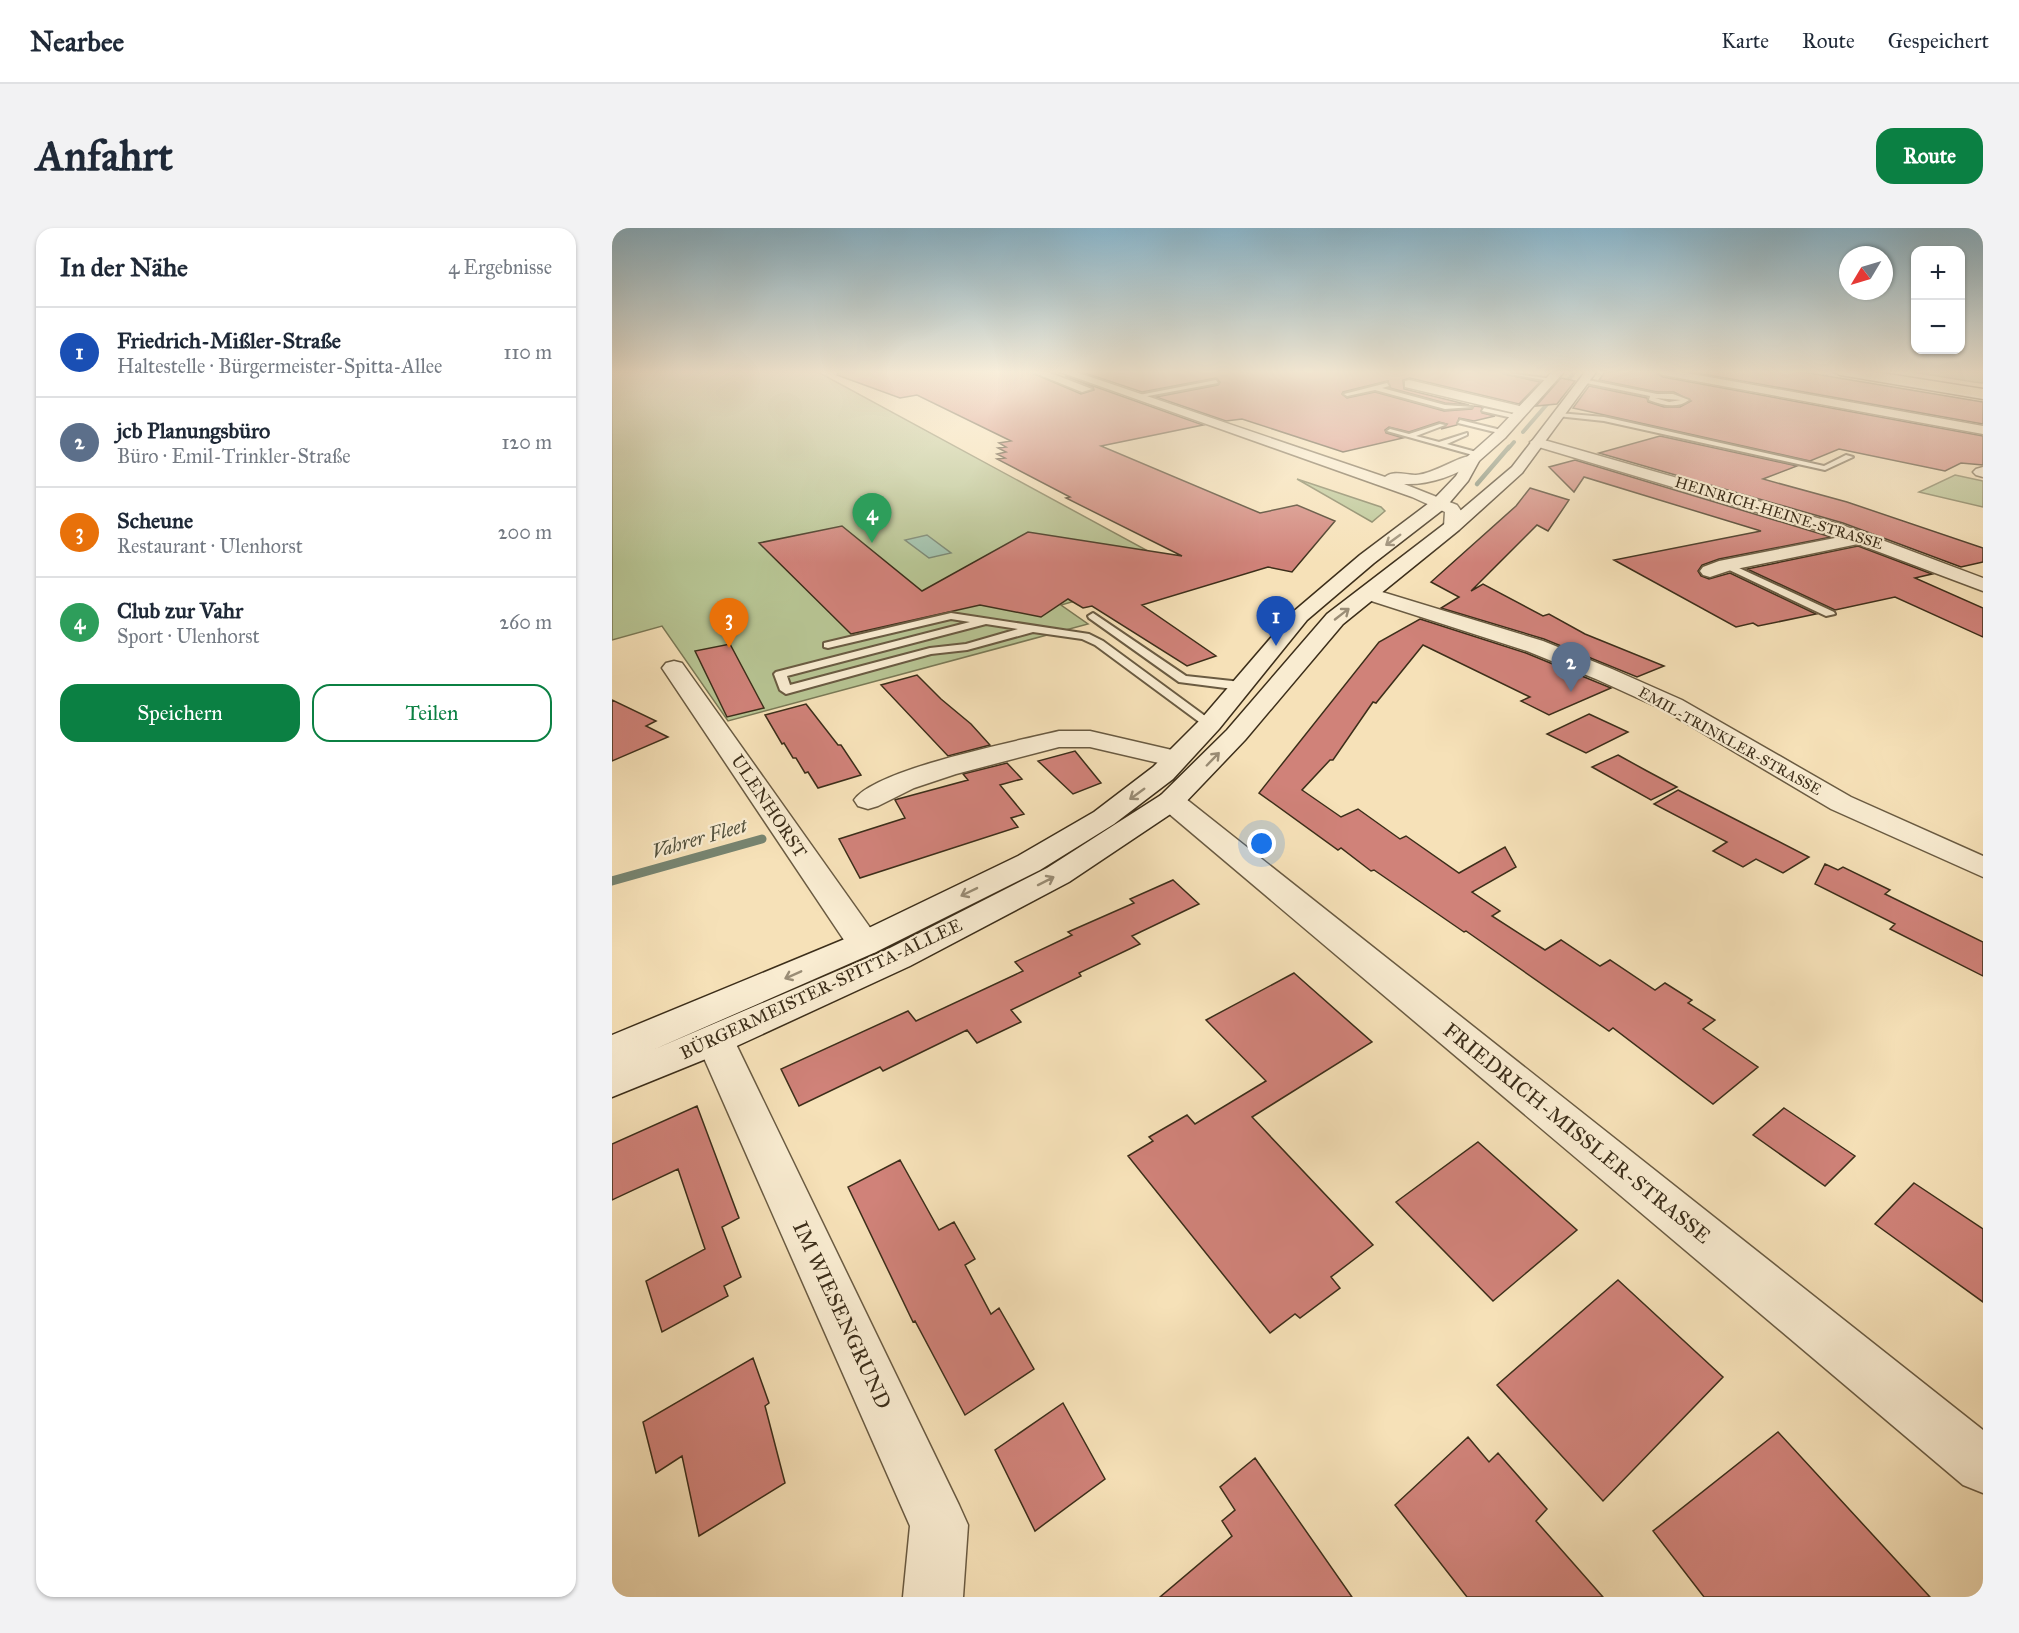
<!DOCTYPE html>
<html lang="de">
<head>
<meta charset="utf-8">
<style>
  body { margin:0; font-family:"IM FELL Great Primer",serif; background:#f2f2f3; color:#1f2937 }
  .controls { position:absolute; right:18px; top:18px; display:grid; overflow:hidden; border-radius:12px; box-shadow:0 2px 4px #0004 }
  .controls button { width:54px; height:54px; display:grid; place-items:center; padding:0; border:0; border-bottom:2px solid #e0e1e3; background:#fff; color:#1f2937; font:30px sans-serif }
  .compass { position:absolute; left:1227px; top:18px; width:54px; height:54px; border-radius:50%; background:#fff; box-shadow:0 2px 4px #0004; rotate:232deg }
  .you { position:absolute; left:650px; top:616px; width:21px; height:21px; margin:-15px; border:4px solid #fff; border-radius:50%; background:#1a73e8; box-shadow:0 0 0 9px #1a73e833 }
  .badge { display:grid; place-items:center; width:39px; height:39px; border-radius:50%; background:#0b8043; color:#fff; font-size:20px; font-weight:700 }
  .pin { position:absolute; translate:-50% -50px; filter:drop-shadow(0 2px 3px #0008) }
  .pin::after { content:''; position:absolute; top:32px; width:21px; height:18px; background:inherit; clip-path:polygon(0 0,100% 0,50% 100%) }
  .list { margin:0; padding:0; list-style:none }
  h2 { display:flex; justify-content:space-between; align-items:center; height:78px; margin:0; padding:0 24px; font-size:26px }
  h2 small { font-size:20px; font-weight:400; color:#747a83 }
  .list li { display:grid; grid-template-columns:39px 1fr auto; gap:18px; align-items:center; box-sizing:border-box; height:90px; padding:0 24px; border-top:2px solid #e0e1e3 }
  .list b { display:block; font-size:22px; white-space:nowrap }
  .list p { margin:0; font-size:20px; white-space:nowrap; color:#747a83 }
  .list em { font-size:20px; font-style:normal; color:#747a83 }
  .actions { display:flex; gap:12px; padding:18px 24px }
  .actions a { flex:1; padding:14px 0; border:2px solid #0b8043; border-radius:18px; text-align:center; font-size:21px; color:#0b8043 }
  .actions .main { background:#0b8043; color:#fff }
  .map { position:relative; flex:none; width:1371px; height:1369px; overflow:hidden; border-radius:18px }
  header { display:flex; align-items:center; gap:36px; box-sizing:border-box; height:84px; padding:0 30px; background:#fff; border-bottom:2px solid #e0e1e3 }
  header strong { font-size:28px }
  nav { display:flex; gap:33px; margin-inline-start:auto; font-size:21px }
  .intro { display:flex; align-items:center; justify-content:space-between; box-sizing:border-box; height:144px; padding:0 36px }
  h1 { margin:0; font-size:42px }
  .button { padding:15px 27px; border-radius:18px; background:#0b8043; color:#fff; font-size:21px; font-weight:700 }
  main { display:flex; gap:36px; padding:0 36px }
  aside { flex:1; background:#fff; border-radius:18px; box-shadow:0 2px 4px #0004 }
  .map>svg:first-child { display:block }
  .green { fill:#b7c493; stroke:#7a7956; stroke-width:1.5 }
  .water { fill:#9ebea9; stroke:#778470; stroke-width:1.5 }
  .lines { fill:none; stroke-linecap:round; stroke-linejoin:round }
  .stream-far2 { stroke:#778470; stroke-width:4 }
  .stream-far1 { stroke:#778470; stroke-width:4.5 }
  .stream { stroke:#778470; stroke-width:9 }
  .building { fill:#d08279; stroke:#3c2e1a; stroke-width:1.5 }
  .service-casing { stroke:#6a5b42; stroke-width:4 }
  .minor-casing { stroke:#6a5b42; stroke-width:3 }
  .tertiary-casing { stroke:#6a5b42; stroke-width:3 }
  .secondary-casing { stroke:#3c2e1a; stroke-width:3 }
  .primary-casing { stroke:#3c2e1a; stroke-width:3 }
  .service { fill:#f9ecd1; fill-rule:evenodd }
  .minor { fill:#f9ecd1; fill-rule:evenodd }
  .tertiary { fill:#f9ecd1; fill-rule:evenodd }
  .secondary { fill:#f9ecd1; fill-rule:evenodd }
  .primary { fill:#f6e1b8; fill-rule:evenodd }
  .oneway { stroke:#9a8d76 }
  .labels { text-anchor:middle; stroke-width:4.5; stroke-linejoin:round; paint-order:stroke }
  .far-street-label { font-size:15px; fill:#3c2e1a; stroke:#f9ecd1 }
  .street-label { font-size:18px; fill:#3c2e1a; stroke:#f9ecd1 }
  .water-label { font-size:20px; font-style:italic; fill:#54523e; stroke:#f9ecd1 }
  .near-street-label { font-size:21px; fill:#3c2e1a; stroke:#f9ecd1 }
</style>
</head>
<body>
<header>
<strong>Nearbee</strong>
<nav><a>Karte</a><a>Route</a><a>Gespeichert</a></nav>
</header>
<div class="intro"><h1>Anfahrt</h1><a class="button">Route</a></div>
<main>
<aside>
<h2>In der Nähe<small>4 Ergebnisse</small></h2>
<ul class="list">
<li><span class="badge" style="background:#1a4fb4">1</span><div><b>Friedrich-Mißler-Straße</b><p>Haltestelle · Bürgermeister-Spitta-Allee</p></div><em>110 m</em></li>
<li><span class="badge" style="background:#5c6f8a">2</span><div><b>jcb Planungsbüro</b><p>Büro · Emil-Trinkler-Straße</p></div><em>120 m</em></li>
<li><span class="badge" style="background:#e8710a">3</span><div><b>Scheune</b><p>Restaurant · Ulenhorst</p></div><em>200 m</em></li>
<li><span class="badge" style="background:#2e9e5b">4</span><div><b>Club zur Vahr</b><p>Sport · Ulenhorst</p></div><em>260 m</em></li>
</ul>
<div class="actions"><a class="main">Speichern</a><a>Teilen</a></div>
</aside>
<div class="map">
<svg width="1371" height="1369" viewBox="0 0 1371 1369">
  <rect width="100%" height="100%" fill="#f6e1b8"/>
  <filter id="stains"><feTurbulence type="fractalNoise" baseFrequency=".00333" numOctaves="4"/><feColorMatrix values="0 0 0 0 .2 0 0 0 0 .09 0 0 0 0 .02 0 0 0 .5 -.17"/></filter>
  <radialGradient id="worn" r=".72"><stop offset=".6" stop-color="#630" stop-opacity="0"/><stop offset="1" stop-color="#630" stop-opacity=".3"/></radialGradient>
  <path class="green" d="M0 144H206L571 342 449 377 476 396 116 493 50 398 0 412Z
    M1301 144H1371V155L1362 154Z
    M1343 247 1371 253V279L1307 264Z
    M685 251 769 279 773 283 760 294Z"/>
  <path class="water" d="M315 307 339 325 317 330 293 312Z"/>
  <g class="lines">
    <path class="stream-far2" d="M911 204 963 144
      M896 221 902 214"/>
    <path class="stream-far1" d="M865 256 897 219"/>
    <path class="stream" d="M0 653 150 611"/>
  </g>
  <path class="building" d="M226 144H418L469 166 482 162 481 159 453 148 591 197 489 218 648 285 685 277 723 293 680 344 656 339 530 377 604 428 575 438 480 378 471 380 456 371 429 389 368 377 239 406 147 315 230 298 310 363 416 304 570 328 454 270 458 269 385 231 393 230 385 226 394 224 386 220 394 219 387 215 399 213 305 167 288 170 225 147Z
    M470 144H884L928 154 907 176 798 150 791 152 792 161 857 177 833 175 778 160 776 153 731 164 730 166 735 170 763 164 832 183 860 181 862 178 870 179V185L883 188 862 193 847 190 845 197 829 201 835 196 827 194 797 204 777 199 773 202 774 205 791 210 731 224 630 191 614 193 544 169 606 157 608 154 604 150 530 164Z
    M993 144H1043L1051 149 1371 208V237L1349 235 1333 243 1227 221 1198 233 961 180 977 158 1035 170 1036 174 1052 179H1068L1079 173 1062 164H1045L987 152Z
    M1080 144H1191L1371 174V196Z
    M949 150 963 153 945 176 924 178Z
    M1048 208 1185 238 1151 251 1235 274 1371 320V334L1349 339 1231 295 987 225Z
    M963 232 1219 309 1107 331 1090 337 1086 343 1089 348 1097 351 1118 345 1204 386 1146 398 1141 395 1124 399 1002 332 1149 303 972 249 962 264 937 239Z
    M918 260 957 272 936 303 925 297 859 363 871 356 931 388 937 386 973 406 1052 438 1025 449 932 411 829 380 847 369 819 354 904 278Z
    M1246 318 1320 346 1303 350 1371 380V409L1283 369 1223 382 1135 341Z
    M808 391 914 425 999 460 937 487 909 473 918 469 811 417 764 475 761 474 721 532H718L690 562 729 589 746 581 788 611 794 608 847 645 893 619 904 639 860 664 888 683 880 688 933 722 949 712 988 738 998 732 1043 762 1053 755 1080 772 1076 775 1103 792 1091 801 1146 839 1101 876 1001 800 997 803 854 703 852 704 762 642 759 643 729 620 726 622 647 565 767 414Z
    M118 416 152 480 115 489 83 423Z
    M305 447 329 471 359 496 378 517 336 528 269 457Z
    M0 472 44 493 34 498 56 509 0 533Z
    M194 476 226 517H229L249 547 206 560 196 544 193 545 184 530H181L172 515 170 516 153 487Z
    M977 486 1016 504 974 525 935 506Z
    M463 523 489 555 461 566 426 533Z
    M1006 527 1035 543 1065 559 1039 572 980 539Z
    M395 535 410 551 388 557 412 586 399 590 406 599 248 650 227 611 293 590 283 572 286 571 356 552 351 546Z
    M1066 562 1150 605 1197 629 1171 645 1144 631 1131 639 1101 623 1115 614 1042 576Z
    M1213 636 1226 642 1231 639 1278 662 1273 666 1371 714V748L1278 701 1283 696 1203 656Z
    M561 652 587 676 520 708 528 716 467 745 469 748 399 782 409 794 365 815 355 802 271 843 268 839 187 878 169 841 296 783 304 793 411 743 403 734 460 707 456 704 522 675 518 671Z
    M682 745 760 814 640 889 761 1017 719 1049 728 1060 688 1090 683 1086 658 1105 516 928 541 913 537 909 575 887 583 896 654 853 594 792Z
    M85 878 127 990 110 999 129 1049 112 1058 116 1068 50 1104 34 1053 93 1021 66 941 0 972V916Z
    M1172 880 1243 928 1213 958 1141 907Z
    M866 914 965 1002 881 1073 784 974Z
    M288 932 327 1002 342 994 363 1031 353 1037 379 1086 387 1080 422 1141 353 1187 303 1093 301 1094 236 959Z
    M1302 955 1371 1001V1074L1263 996Z
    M1006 1052 1111 1149 991 1273 885 1157Z
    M141 1130 157 1175 153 1178 173 1255 87 1308 70 1228 44 1245 31 1194Z
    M451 1175 493 1251 423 1303 383 1222Z
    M1166 1204 1318 1369H1092L1041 1303Z
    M856 1209 877 1234 886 1225 935 1281 924 1293 991 1369H855L783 1277Z
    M643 1230 740 1369H548L620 1308 610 1293 623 1282 608 1259Z"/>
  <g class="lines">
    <g class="service-casing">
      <path id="service" d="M886 144 941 151 938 153Z
        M971 151 1045 166H1061L1077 172C1065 181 1050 177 1037 172L1038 168 969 154ZM1043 170 1069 172 1057 174Z
        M604 152 606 155 525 170 522 168Z
        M775 155 777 158 770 160 833 177 860 179 833 181 763 162 735 168 732 166Z
        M872 180 905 187 908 189 905 191 870 183Z
        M947 185 992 189 1212 238 1234 227 1241 229 1213 242 992 193 945 188Z
        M848 192 893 203 894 204 891 206 846 195Z
        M828 196 833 197 804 208 827 214 855 205V207L835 216 868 225V229L775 203 778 201 797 206Z
        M1114 334 1222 384 1223 386 1214 388 1111 339 1109 337Z
        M339 385 477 406 491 413 604 496 602 499H594L483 417 470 411 421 404 355 422 319 426 174 466 168 462 162 446 164 444 358 394 339 391 216 420 212 419V415ZM374 396 406 401 354 416 318 420 178 457 175 448Z
        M481 385 574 448 629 454 635 458 629 462 567 454 477 390 476 388Z"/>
    </g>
    <g class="minor-casing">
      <path id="minor" d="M1045 144H1069L1371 198V206L1051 147Z
        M797 152 916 180 917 183 911 187 793 159V153Z
        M925 210 1230 297 1371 350V363L1246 316 1119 342 1098 349 1091 347 1088 343 1091 339 1107 333 1228 309 920 217 918 214Z
        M1371 239V249L1364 247 1361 244 1364 241Z
        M757 360 931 413 1000 441 1070 472 1239 569 1371 628V649L1219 581 1052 482 984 451 915 423 750 370 747 366 750 362Z
        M62 433 70 435 264 708 269 716 264 724 252 727 240 724 50 440 54 435Z
        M447 503H478L573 525 577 531 573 537 564 539 478 519H447L344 546 302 560 266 578 256 581 246 578 242 572C263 541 406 513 447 503Z
        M559 564 569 567 1371 1202V1265L1351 1257 549 579 545 573 549 567Z
        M103 798 116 802 122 812 347 1277 356 1297 351 1369H291L298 1298 84 812 90 802Z"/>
    </g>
    <g class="tertiary-casing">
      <path id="tertiary" d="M420 144H436L480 161 470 164Z
        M448 144H464L773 249C781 242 794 247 804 247 824 246 851 224 866 228L868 231 866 234C842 247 820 257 792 256L845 277 852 287 850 298 841 303 835 302 832 298 833 284 800 269Z"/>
    </g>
    <g class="secondary-casing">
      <path id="secondary" d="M940 144H952L893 210 867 233 856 253 833 280 762 335 695 392 607 501 561 551 502 596 428 642 264 724 43 821 274 722 435 640 549 567 615 502 715 386 835 294 900 239 973 144H984L910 245 847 302 731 396 633 512 569 579 457 654 298 738 116 822 0 869V807L240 708 406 628 482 584 541 539 589 491 681 384 748 327 821 272 844 248 856 228 883 204Z
        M1222 144H1248L1371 163V171L1228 147Z"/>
    </g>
    <g class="primary-casing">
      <path id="primary" d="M1238 144H1263L1371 161V169L1244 147Z"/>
    </g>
    <use href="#service" class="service"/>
    <use href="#minor" class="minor"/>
    <use href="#tertiary" class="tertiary"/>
    <use href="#secondary" class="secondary"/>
    <use href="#primary" class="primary"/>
  </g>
  <defs><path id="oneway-shaft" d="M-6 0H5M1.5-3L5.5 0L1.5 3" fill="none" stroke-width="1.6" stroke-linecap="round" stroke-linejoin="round" transform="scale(1.5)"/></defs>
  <g class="oneway">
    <use href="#oneway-shaft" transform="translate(781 312) rotate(144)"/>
    <use href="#oneway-shaft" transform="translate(730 386) rotate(-38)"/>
    <use href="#oneway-shaft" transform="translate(601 531) rotate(-46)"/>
    <use href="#oneway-shaft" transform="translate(525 566) rotate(144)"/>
    <use href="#oneway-shaft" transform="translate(434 653) rotate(-27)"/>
    <use href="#oneway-shaft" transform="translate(357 664) rotate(154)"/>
    <use href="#oneway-shaft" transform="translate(181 747) rotate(156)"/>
  </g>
  <linearGradient id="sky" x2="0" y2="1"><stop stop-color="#8ab8cf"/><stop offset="0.43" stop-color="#fbf2df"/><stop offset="1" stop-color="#fbf2df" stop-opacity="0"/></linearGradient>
  <rect width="1371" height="335" fill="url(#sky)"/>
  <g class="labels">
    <g class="far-street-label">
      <text transform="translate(1167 285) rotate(17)" y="5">HEINRICH-HEINE-STRASSE</text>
      <text transform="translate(1118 513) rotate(29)" y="5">EMIL-TRINKLER-STRASSE</text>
    </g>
    <g class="street-label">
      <text transform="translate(157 578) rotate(56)" y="6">ULENHORST</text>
      <text transform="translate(209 761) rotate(-25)" y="6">BÜRGERMEISTER-SPITTA-ALLEE</text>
    </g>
    <g class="water-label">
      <text transform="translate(87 610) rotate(-16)" y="7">Vahrer Fleet</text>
    </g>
    <g class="near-street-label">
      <text transform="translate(965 905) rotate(39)" y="7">FRIEDRICH-MISSLER-STRASSE</text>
      <text transform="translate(230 1087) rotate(65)" y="7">IM WIESENGRUND</text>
    </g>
  </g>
  <rect width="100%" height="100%" filter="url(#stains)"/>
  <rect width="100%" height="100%" fill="url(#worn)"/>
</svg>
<div class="controls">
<button>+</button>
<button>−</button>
</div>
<svg class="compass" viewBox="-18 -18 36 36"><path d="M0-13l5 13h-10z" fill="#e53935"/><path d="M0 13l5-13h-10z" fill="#747a83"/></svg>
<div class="you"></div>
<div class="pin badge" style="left:664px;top:418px;background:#1a4fb4">1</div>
<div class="pin badge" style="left:959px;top:464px;background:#5c6f8a">2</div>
<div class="pin badge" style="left:117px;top:420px;background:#e8710a">3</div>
<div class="pin badge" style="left:260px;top:315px;background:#2e9e5b">4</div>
</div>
</main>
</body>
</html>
